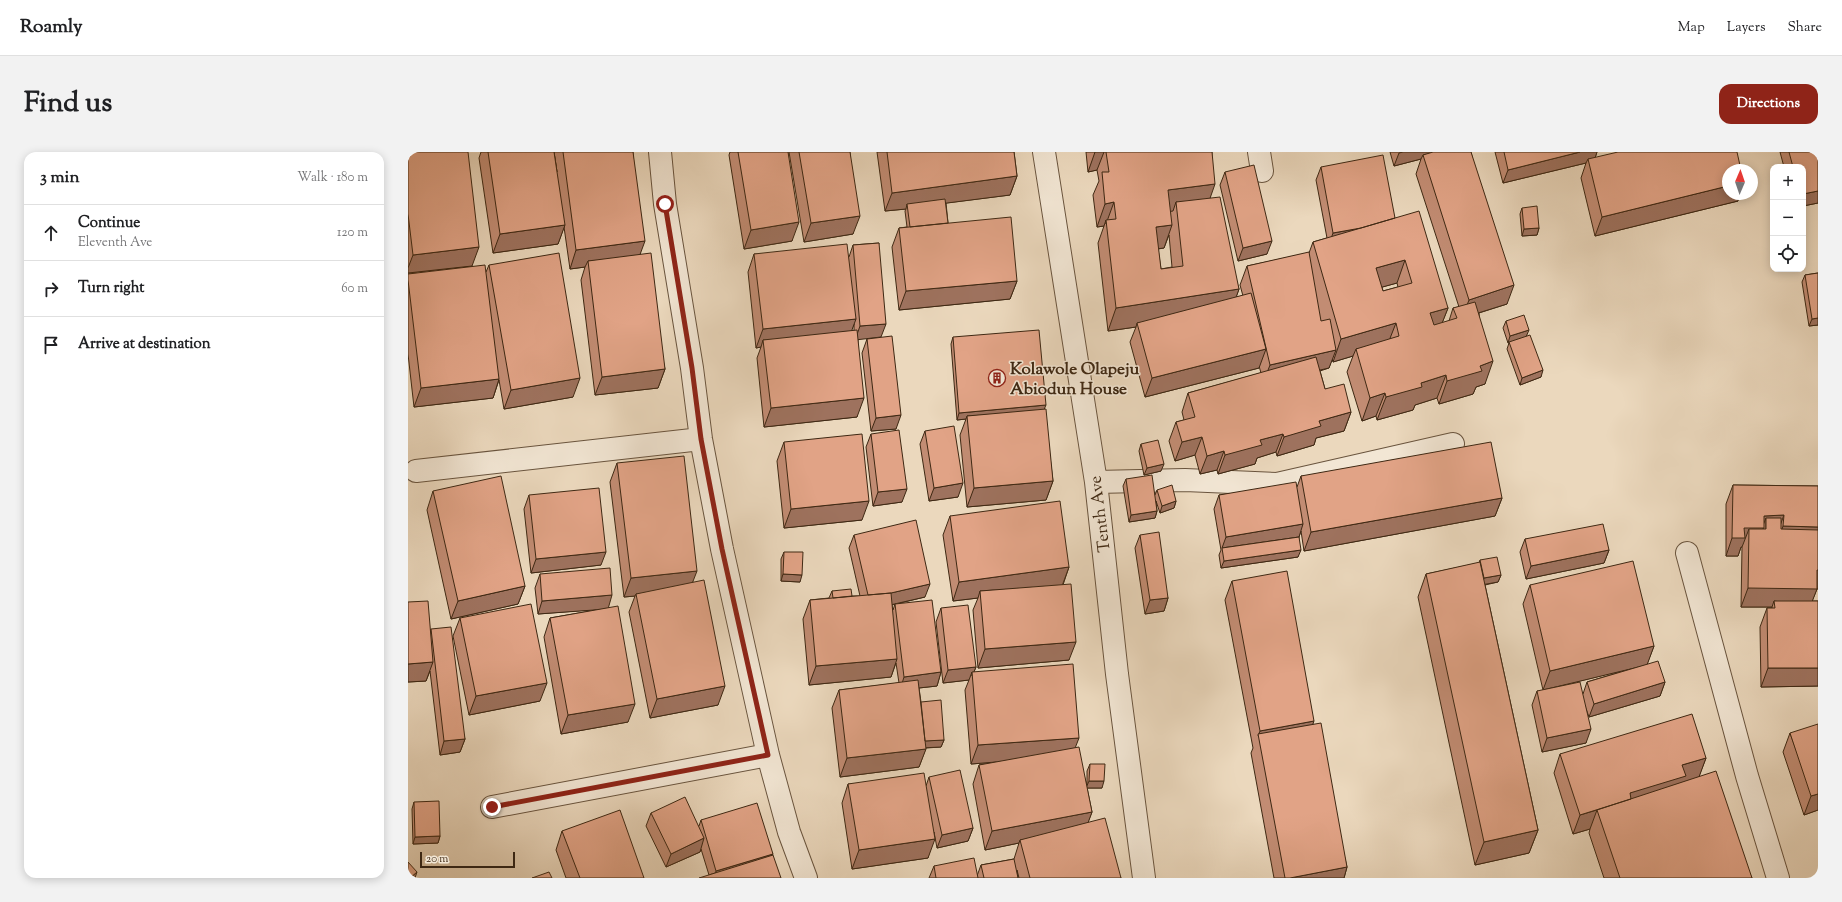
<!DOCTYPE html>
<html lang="en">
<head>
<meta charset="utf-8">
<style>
  body { margin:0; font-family:"Sorts Mill Goudy",serif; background:#f2f2f2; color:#202124 }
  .controls { position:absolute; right:12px; top:12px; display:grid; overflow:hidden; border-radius:8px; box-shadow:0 2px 10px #0003 }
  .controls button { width:36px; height:36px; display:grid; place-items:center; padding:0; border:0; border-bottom:1px solid #e0e0e0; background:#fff; color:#202124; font:20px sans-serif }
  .compass { position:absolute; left:1314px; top:12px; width:36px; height:36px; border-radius:50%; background:#fff; box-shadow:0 2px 10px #0003; rotate:2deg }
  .scale { position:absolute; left:12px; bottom:10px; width:95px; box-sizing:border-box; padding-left:4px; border:2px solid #3e2813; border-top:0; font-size:11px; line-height:14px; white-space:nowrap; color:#3e2813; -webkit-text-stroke:3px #f2e6d4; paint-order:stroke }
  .stop { position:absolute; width:12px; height:12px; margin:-9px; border:3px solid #8f2418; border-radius:50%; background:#fff }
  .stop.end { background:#8f2418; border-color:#fff; box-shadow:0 1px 4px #0008 }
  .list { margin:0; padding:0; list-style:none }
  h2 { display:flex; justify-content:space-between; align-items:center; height:52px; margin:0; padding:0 16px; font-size:17px }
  h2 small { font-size:13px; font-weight:400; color:#757577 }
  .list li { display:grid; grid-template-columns:26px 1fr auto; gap:12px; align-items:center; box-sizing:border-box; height:56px; padding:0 16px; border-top:1px solid #e0e0e0 }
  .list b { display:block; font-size:15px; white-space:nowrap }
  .list p { margin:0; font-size:13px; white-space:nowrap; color:#757577 }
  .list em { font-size:13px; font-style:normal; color:#757577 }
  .icon { flex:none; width:22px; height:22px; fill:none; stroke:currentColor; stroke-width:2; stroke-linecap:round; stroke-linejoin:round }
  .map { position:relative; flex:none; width:1410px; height:726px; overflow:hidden; border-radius:12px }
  header { display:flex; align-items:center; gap:24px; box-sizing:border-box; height:56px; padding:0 20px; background:#fff; border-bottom:1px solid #e0e0e0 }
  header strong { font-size:19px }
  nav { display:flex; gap:22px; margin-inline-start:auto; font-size:14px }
  .intro { display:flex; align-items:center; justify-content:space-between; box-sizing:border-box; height:96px; padding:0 24px }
  h1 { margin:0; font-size:28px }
  .button { padding:10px 18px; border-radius:12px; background:#8f2418; color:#fff; font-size:14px; font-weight:700 }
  main { display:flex; gap:24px; padding:0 24px }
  aside { flex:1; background:#fff; border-radius:12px; box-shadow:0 2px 10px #0003 }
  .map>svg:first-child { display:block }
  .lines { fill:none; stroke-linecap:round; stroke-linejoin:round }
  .minor-casing { stroke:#69543e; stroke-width:24 }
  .minor { stroke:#f2e6d4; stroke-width:22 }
  .wall { fill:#c28c73; stroke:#3e2813; fill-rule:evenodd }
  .shaded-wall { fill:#9e725e; stroke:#3e2813 }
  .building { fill:#e1a386; stroke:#3e2813; fill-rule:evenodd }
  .route { stroke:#8f2418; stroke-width:5 }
  .labels { text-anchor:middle; stroke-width:3; stroke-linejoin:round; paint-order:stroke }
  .poi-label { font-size:17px; font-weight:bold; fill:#3e2813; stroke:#f2e6d4; text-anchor:start }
  .street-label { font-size:17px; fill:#3e2813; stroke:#f2e6d4 }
</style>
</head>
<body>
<header>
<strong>Roamly</strong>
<nav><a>Map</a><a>Layers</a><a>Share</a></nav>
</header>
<div class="intro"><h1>Find us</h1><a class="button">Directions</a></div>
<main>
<aside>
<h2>3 min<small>Walk · 180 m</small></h2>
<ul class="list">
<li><svg class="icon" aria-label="ahead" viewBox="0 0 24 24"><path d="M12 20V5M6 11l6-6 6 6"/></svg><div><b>Continue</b><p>Eleventh Ave</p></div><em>120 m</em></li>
<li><svg class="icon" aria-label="right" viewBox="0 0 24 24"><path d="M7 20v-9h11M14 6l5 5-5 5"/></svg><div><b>Turn right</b></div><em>60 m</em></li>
<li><svg class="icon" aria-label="arrive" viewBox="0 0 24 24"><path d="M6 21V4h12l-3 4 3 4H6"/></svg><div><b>Arrive at destination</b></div></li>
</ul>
</aside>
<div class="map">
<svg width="1410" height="726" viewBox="0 0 1410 726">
  <rect width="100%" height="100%" fill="#ebd8bd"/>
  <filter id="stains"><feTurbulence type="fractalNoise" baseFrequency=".005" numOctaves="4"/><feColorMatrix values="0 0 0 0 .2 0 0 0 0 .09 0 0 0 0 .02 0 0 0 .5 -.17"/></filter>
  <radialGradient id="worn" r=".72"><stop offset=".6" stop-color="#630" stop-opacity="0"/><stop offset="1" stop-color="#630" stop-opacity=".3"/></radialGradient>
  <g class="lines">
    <g class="minor-casing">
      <path id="minor" d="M252 0 257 52 284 216 293 287 314 397 360 603 381 680 398 726
        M636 0 688 330 709 522 736 726
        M851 0 854 19
        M8 319 293 287
        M688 330 777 328 869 332 1045 292
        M1279 401 1339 624 1370 726
        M84 655 360 603"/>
    </g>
    <use href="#minor" class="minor"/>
  </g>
  <path class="wall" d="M0 0 64 114 0 121Z
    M73 0H146L149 20 146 0H225L232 102 257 217 250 236 187 243 173 128 177 115 162 117 156 75 150 92 85 101 71 6Z
    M322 0H380L384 89 336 97 321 3Z
    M381 0H442L445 82 396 90Z
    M469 0H606L609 24 602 43 538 51 540 71 609 129 602 147 491 158 484 95 491 76 499 75 497 59 498 57 477 59Z
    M678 0H804L802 46 831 137 828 145 835 144 832 133 839 114 901 101 905 90 919 86 908 28 913 15 987 66 1040 156 1034 171 1041 169 1045 156 1051 155 1008 22 1013 7 986 14 982 0H1063L1099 152 1071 161 1077 232 1068 235 1065 242 1031 252 1029 246 1007 253 1005 258 969 268 968 264 954 269 939 220 945 204 925 210 924 207 921 216 912 219 917 237 943 260 936 279 908 286 906 293 869 304 868 300 849 306 847 312 810 322 809 318 792 322 787 303 767 309 761 289 768 270 776 268 774 260 780 241 853 221 851 214V216L737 245 722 190 728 175 700 179 690 91 696 74 689 75 685 43 691 29 689 18 680 20ZM761 83 764 115 753 117 750 97 756 96ZM989 131 990 135 975 139 974 135Z
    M1087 0H1189L1187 6 1330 49 1187 84 1173 26 1178 11 1095 31Z
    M1372 0H1409L1410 4V51L1395 54V15H1376Z
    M817 20 859 102 830 109 812 33Z
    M1114 56 1131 76 1129 83 1114 84 1112 62Z
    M471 91 450 188 449 265 356 275 349 206 353 195 348 196 340 120 346 102 441 105 445 93ZM446 172V179H443Z
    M81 113 165 245 96 257 91 228 85 246 6 255 0 202V122L78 120Z
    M1410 121V173L1401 174 1394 130 1397 123Z
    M1098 169 1119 184 1133 225 1112 233 1099 197 1101 191H1100L1095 176Z
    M545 185 636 257 645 329 638 348 559 355 552 283 558 267 549 268 543 192Z
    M459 187 488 277 463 279 454 201Z
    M517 279 550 345 521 349 512 292Z
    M463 282 494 350 465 354 458 295Z
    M376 290 454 368 376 376 369 309Z
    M733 292 753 319 736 323 731 299Z
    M209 311 285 430 310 553 242 566 221 460 227 444 216 445 202 330Z
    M893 324 1094 346 1087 364 896 399 893 379 891 385 890 405 813 416 811 403 813 398 806 357 811 343 889 335Z
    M718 327 747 343 749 338 768 349 766 356 752 361 748 349 749 359 747 366 721 370 715 334Z
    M1325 333 1410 334 1409 437 1404 449H1410V534L1353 535 1352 475 1359 456H1364V455H1333L1334 395H1333L1330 404H1318V352Z
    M25 339 117 434 110 452 43 467 19 358Z
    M121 343 193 413 123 421 116 357Z
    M542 364 661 415 655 433 661 508 570 516 565 458 570 446 545 449 535 383Z
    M446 383 517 445 484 453 485 458 487 452 533 520 529 534 511 536 513 550 536 588 533 595 518 596 511 615 432 625 424 556 431 538 491 531 488 511 483 525 401 533 395 467 402 448 421 446 424 439 444 444H452L441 396Z
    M732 383 760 446 756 459 737 462 727 396Z
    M1117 387 1201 398 1196 411 1118 427 1112 400Z
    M376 400 392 430 373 429V407Z
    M1072 408 1093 423 1090 430 1077 433 1130 678 1121 701 1067 713 1010 445 1018 422 1071 411Z
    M132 422 200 456 220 570 153 582 136 485 142 466 194 457 130 462 127 436Z
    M824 429 905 572 939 715 936 726H866L843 601 845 596 817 448Z
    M1122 433 1246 494 1239 512 1257 530 1252 544 1181 565 1177 554 1178 591 1134 600 1124 553 1129 539 1175 542 1179 530 1229 515 1135 538 1115 452Z
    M0 450 22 479 23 477 57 587 52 600 32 603 22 519 18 529 0 530Z
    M533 456 568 515 566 520 667 595 679 633V619L682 612 694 636H679L684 660 680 670 713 726H611L609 718 610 726H521L526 714 569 724 573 713 606 707 611 691 577 698 565 632 571 613 588 610 563 612 557 538 561 528 535 531 528 470Z
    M52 466 132 549 61 563 45 484Z
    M1382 581 1410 658 1396 663 1375 600Z
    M1152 602 1298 606 1291 624 1344 726H1196L1181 681 1182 677 1165 682 1146 621Z
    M521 625 565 676 560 689 529 696 526 680 520 706 444 717 434 651 440 632 518 634Z
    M6 650 32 684 30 691 5 692 4 657Z
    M243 661 291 674 293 668 365 702 364 703 301 723 293 697 292 700 258 715 238 674Z
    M154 679 236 726H158L148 698Z"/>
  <path class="shaded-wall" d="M687 0H696L689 18 680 20Z
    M995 0H1040L1015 3 1013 7 986 14 991 1Z
    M1172 0H1189L1186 9 1180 7 1178 11 1095 31 1100 18Z
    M609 24 602 43 500 56 499 52 498 57 477 59 484 41Z
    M807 32 799 55 768 50 765 59 752 61 760 38Z
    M1320 34V42H1332L1330 49 1187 84 1194 65Z
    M1410 39V51L1395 54V42Z
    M706 50 698 72V68L696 74 689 75 697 52Z
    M452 64 445 82 396 90 403 71Z
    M391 70 384 89 336 97 343 78Z
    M987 70 920 95 925 81Z
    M157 73 150 92 85 101 92 82Z
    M764 73 756 96 739 98 748 75Z
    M1131 76 1129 83 1114 84 1116 77Z
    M237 89 230 108 180 109 177 115 162 117 168 98Z
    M864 89 859 102 830 109 835 96Z
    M71 95 64 114 0 121V116L5 103Z
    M997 108 989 131 960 139 968 116Z
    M609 129 602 147 491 158 498 139Z
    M1106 133 1099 152 1054 166 1061 148Z
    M831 137 823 160 729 171 728 175 700 179 708 156Z
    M1040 156 1031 179 1014 184 1022 161Z
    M1410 166V173L1401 174 1404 167Z
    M448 167 441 186 355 188 353 195 348 196 355 177Z
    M988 171 979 194 948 197 945 204 925 210 933 187Z
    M478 172 473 185 447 188 452 174Z
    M1121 178 1118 185 1100 191 1102 184Z
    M858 197 851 216 737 245 744 226Z
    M928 198 921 216 855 231 862 213Z
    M1085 209 1077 232 1068 235 1065 242 1031 252 1039 229 1072 214Z
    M257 217 250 236 187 243 194 225Z
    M1135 218 1133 225 1112 233 1114 226Z
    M1038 223 1029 246 1007 253 1005 258 969 268 978 245 1013 231Z
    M172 226 165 245 96 257 103 238Z
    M91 227 85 246 6 255 13 236Z
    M977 241 968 264 954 269 962 246Z
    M456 246 449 265 356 275 363 256Z
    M638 253 635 260 559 264 558 267 549 268 551 261Z
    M943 260 936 279 908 286 906 293 869 304 876 285 911 269Z
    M493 263 488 277 463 279 468 266Z
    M875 282 868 300 849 306 847 312 810 322 817 303 852 288Z
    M794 285 787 303 767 309 774 290Z
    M816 299 809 318 792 322 799 304Z
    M756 312 753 319 736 323 739 316Z
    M645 329 638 348 559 355 566 336Z
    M555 331 550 345 521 349 526 336Z
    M499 337 494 350 465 354 470 340Z
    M1094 346 1087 364 896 399 903 380Z
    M461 349 454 368 376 376 383 357Z
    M768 349 766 356 752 361 754 354Z
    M749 359 747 366 721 370 723 363Z
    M1376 363 1369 382 1358 377V366L1354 376H1356L1349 395 1341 377 1334 395H1333L1330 404H1318L1324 386 1336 376 1356 364Z
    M895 372 891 385 814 396 818 385Z
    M1375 374 1410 375V393H1369Z
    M893 398 890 405 813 416 816 409Z
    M1201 398 1196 411 1118 427 1123 414Z
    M198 400 193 413 123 421 128 407Z
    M661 415 654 434 572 439 570 446 545 449 551 430Z
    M1410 418V437H1409L1402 455 1366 449 1364 455H1333L1340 436Z
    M289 419 282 437 228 442 227 444 216 445 223 426Z
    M375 422 394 423 392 430 373 429Z
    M1093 423 1090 430 1073 433 1076 426Z
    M522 432 517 445 456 459 461 446Z
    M117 434 110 452 43 467 50 449Z
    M204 443 200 457 130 462 134 449Z
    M760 446 756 459 737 462 742 448Z
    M668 490 661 508 570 516 577 497Z
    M1246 494 1239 513 1135 538 1142 519Z
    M489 507 483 525 401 533 408 514Z
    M25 510 18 529 0 530V512Z
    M568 515 564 524V520L561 528 535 531 540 518Z
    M1360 516H1410V534L1353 535Z
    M533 520 529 534 492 538 496 525Z
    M1257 530 1252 544 1181 565 1186 552Z
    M139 531 132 549 61 563 68 544Z
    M317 534 310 553 242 566 249 547Z
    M227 552 220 570 153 582 160 563Z
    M906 569 899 588 850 584 852 579Z
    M1183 577 1178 591 1134 600 1139 586Z
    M671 586 664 604 563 612 570 593Z
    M57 587 52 600 32 603 36 589Z
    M536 588 533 595 512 596 514 589Z
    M518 597 511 615 432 625 439 606Z
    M1298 606 1291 625 1217 666 1222 641 1274 613Z
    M681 629H696L694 636H678Z
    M1410 642V658L1396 663 1403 644Z
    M1189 658 1182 677 1165 682 1172 663Z
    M684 660 677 679 612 688 611 691 577 698 584 679Z
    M565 676 560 689 529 696 534 683Z
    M1130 678 1121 701 1067 713 1076 690Z
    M32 684 30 691 5 692 7 685Z
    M296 686 292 700 258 715 263 702Z
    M527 687 520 706 444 717 451 698Z
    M365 702 360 715 306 726 308 719Z
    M939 715 936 726H882Z
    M9 720 7 726H2Z"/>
  <path class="building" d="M0 0H60L71 95 5 103 0 62Z
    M80 0H146L157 73 92 82Z
    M155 0H225L237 89 168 98Z
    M330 0H380L391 70 343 78Z
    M391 0H442L452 64 403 71Z
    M479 0H606L609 24 484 41Z
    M698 0H804L807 32 760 38 764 73 748 75 753 117 775 114 768 50 812 45 831 137 708 156 698 68 708 67 706 50 697 52 694 20H701Z
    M1025 0H1063L1106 133 1061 148 1015 3Z
    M1096 0H1172L1100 18Z
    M1210 0H1329L1333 18H1320V34L1194 65 1180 7Z
    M1381 0H1409L1410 4V39L1395 42V15H1385Z
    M975 3 987 66 953 76 925 81 913 15Z
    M846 13 864 89 835 96 817 20Z
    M537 47 540 71 502 75 499 52Z
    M1129 54 1131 76 1116 77 1114 56Z
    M1011 59 1040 156 1022 161 1026 173 1049 166 1045 156 1067 150 1085 209 1072 214 1074 219 1039 229 1038 223 1013 231 1014 235 978 245 977 241 962 246 948 197 991 184 988 171 933 187 905 90ZM997 108 1004 131 975 139 968 116Z
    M603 65 609 129 498 139 491 76Z
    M471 91 478 172 452 174 445 93Z
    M439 92 448 167 355 177 346 102Z
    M901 100 913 169 922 167 928 198 862 213 839 114Z
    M151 101 172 226 103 238 81 113Z
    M243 101 257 217 194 225 180 109Z
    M77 113 91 227 13 236 0 128V122Z
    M1410 121V166L1404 167 1397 123Z
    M843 141 858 197 744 226 729 171Z
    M1116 163 1121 178 1102 184 1098 169Z
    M449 178 456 246 363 256 355 188Z
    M631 178 638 253 551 261 545 185Z
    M1122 183 1135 218 1114 226 1101 190Z
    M484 184 493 263 468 266 459 187Z
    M908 205 917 237 936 232 943 260 911 269 913 274 876 285 875 282 852 288 854 293 817 303 816 299 799 304 794 285 774 290 768 270 787 265 780 241Z
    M638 257 645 329 566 336 559 264Z
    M546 274 555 331 526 336 517 279Z
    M491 278 499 337 470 340 463 282Z
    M454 282 461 349 383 357 376 290Z
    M750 288 756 312 739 316 733 292Z
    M1083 290 1094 346 903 380 893 324Z
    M276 304 289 419 223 426 209 311Z
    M744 323 749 359 723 363 718 327Z
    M93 324 117 434 50 449 25 339Z
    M888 330 895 372 818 385 811 343Z
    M764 333 768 349 754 354 749 338Z
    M1325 333 1410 334V375L1375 374 1376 363 1356 364V376H1336L1337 386H1324Z
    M191 336 198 400 128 407 121 343Z
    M652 349 661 415 551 430 542 364Z
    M1358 366H1373V377L1410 378V418H1409V437L1340 436 1341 377H1358Z
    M508 368 522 432 483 441 460 443 446 383Z
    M1195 372 1201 398 1123 414 1117 387Z
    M751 380 760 446 742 448 732 383Z
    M891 385 893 398 816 409 814 396Z
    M376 400H395L394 423 375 422Z
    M1089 405 1093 423 1076 426 1072 408Z
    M1225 409 1246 494 1142 519 1122 433Z
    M1072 410 1130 678 1076 690 1018 422Z
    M202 416 204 443 134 449 132 422Z
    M879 419 906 569 852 579 824 429Z
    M296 428 317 534 249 547 228 442Z
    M663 432 668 490 577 497 572 439Z
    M443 437 444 444 425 446 424 439Z
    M483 441 489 507 408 514 402 448Z
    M524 448 533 520 496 525 487 452Z
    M20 449 25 510 0 512V450Z
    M1366 449H1410V516H1360L1359 456H1367Z
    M123 452 139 531 68 544 52 466Z
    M560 453 568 515 540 518 533 456Z
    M210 454 227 552 160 563 142 466Z
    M43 475 57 587 36 589 23 477Z
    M1250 509 1257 530 1186 552 1179 530Z
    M665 512 671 586 570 593 564 520Z
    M510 528 518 597 439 606 431 538Z
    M1172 530 1183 577 1139 586 1129 539Z
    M533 548 536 588 517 589 513 550Z
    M1284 562 1298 606 1274 613 1278 624 1222 641 1223 647 1172 663 1152 602Z
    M913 571 939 715 882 726H877L850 582Z
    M1410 572V642L1403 644 1382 581Z
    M671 595 684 660 584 679 571 613Z
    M682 612H697L696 629H681Z
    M552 618 565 676 534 683 521 625Z
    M1308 619 1344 726H1212L1189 658Z
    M516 621 527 687 451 698 440 632Z
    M277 645 296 686 263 702 243 661Z
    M31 649 32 684 7 685 6 650Z
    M349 651 365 702 308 719 293 668Z
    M212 658 236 726H172L154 679Z
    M697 666 713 726H622L612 688Z
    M365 703 373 726H291Z
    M566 706 570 726H528L526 714Z
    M606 707 610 726H576L573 713Z
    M0 710 9 720 2 726H0Z
    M141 720 144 726H124Z"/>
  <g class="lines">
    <path class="route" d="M84 655 360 603 314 397 293 287 284 216 257 52"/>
  </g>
  <defs>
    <g id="building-ring" transform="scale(0.9)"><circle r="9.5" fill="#f2e6d4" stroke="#8f2418" stroke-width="1.5"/><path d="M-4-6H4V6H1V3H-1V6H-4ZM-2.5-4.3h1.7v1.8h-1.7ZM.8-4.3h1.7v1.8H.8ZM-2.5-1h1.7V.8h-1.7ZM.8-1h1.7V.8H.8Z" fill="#8f2418"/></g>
  </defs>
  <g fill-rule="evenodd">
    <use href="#building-ring" x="589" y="226"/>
  </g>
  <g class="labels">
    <g class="poi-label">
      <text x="602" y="222">Kolawole Olapeju<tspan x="602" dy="20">Abiodun House</tspan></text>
    </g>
    <g class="street-label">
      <text transform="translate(691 362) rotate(-97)" y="6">Tenth Ave</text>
    </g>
  </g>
  <rect width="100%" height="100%" filter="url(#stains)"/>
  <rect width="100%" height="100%" fill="url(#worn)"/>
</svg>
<div class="controls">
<button>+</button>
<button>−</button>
<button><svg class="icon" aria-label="locate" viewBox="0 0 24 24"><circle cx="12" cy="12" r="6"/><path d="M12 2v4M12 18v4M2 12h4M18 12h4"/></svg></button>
</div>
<svg class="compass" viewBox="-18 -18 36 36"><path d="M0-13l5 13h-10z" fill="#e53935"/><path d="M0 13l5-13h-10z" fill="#757577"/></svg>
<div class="scale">20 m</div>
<div class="stop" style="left:257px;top:52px"></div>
<div class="stop end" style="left:84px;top:655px"></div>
</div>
</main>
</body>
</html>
